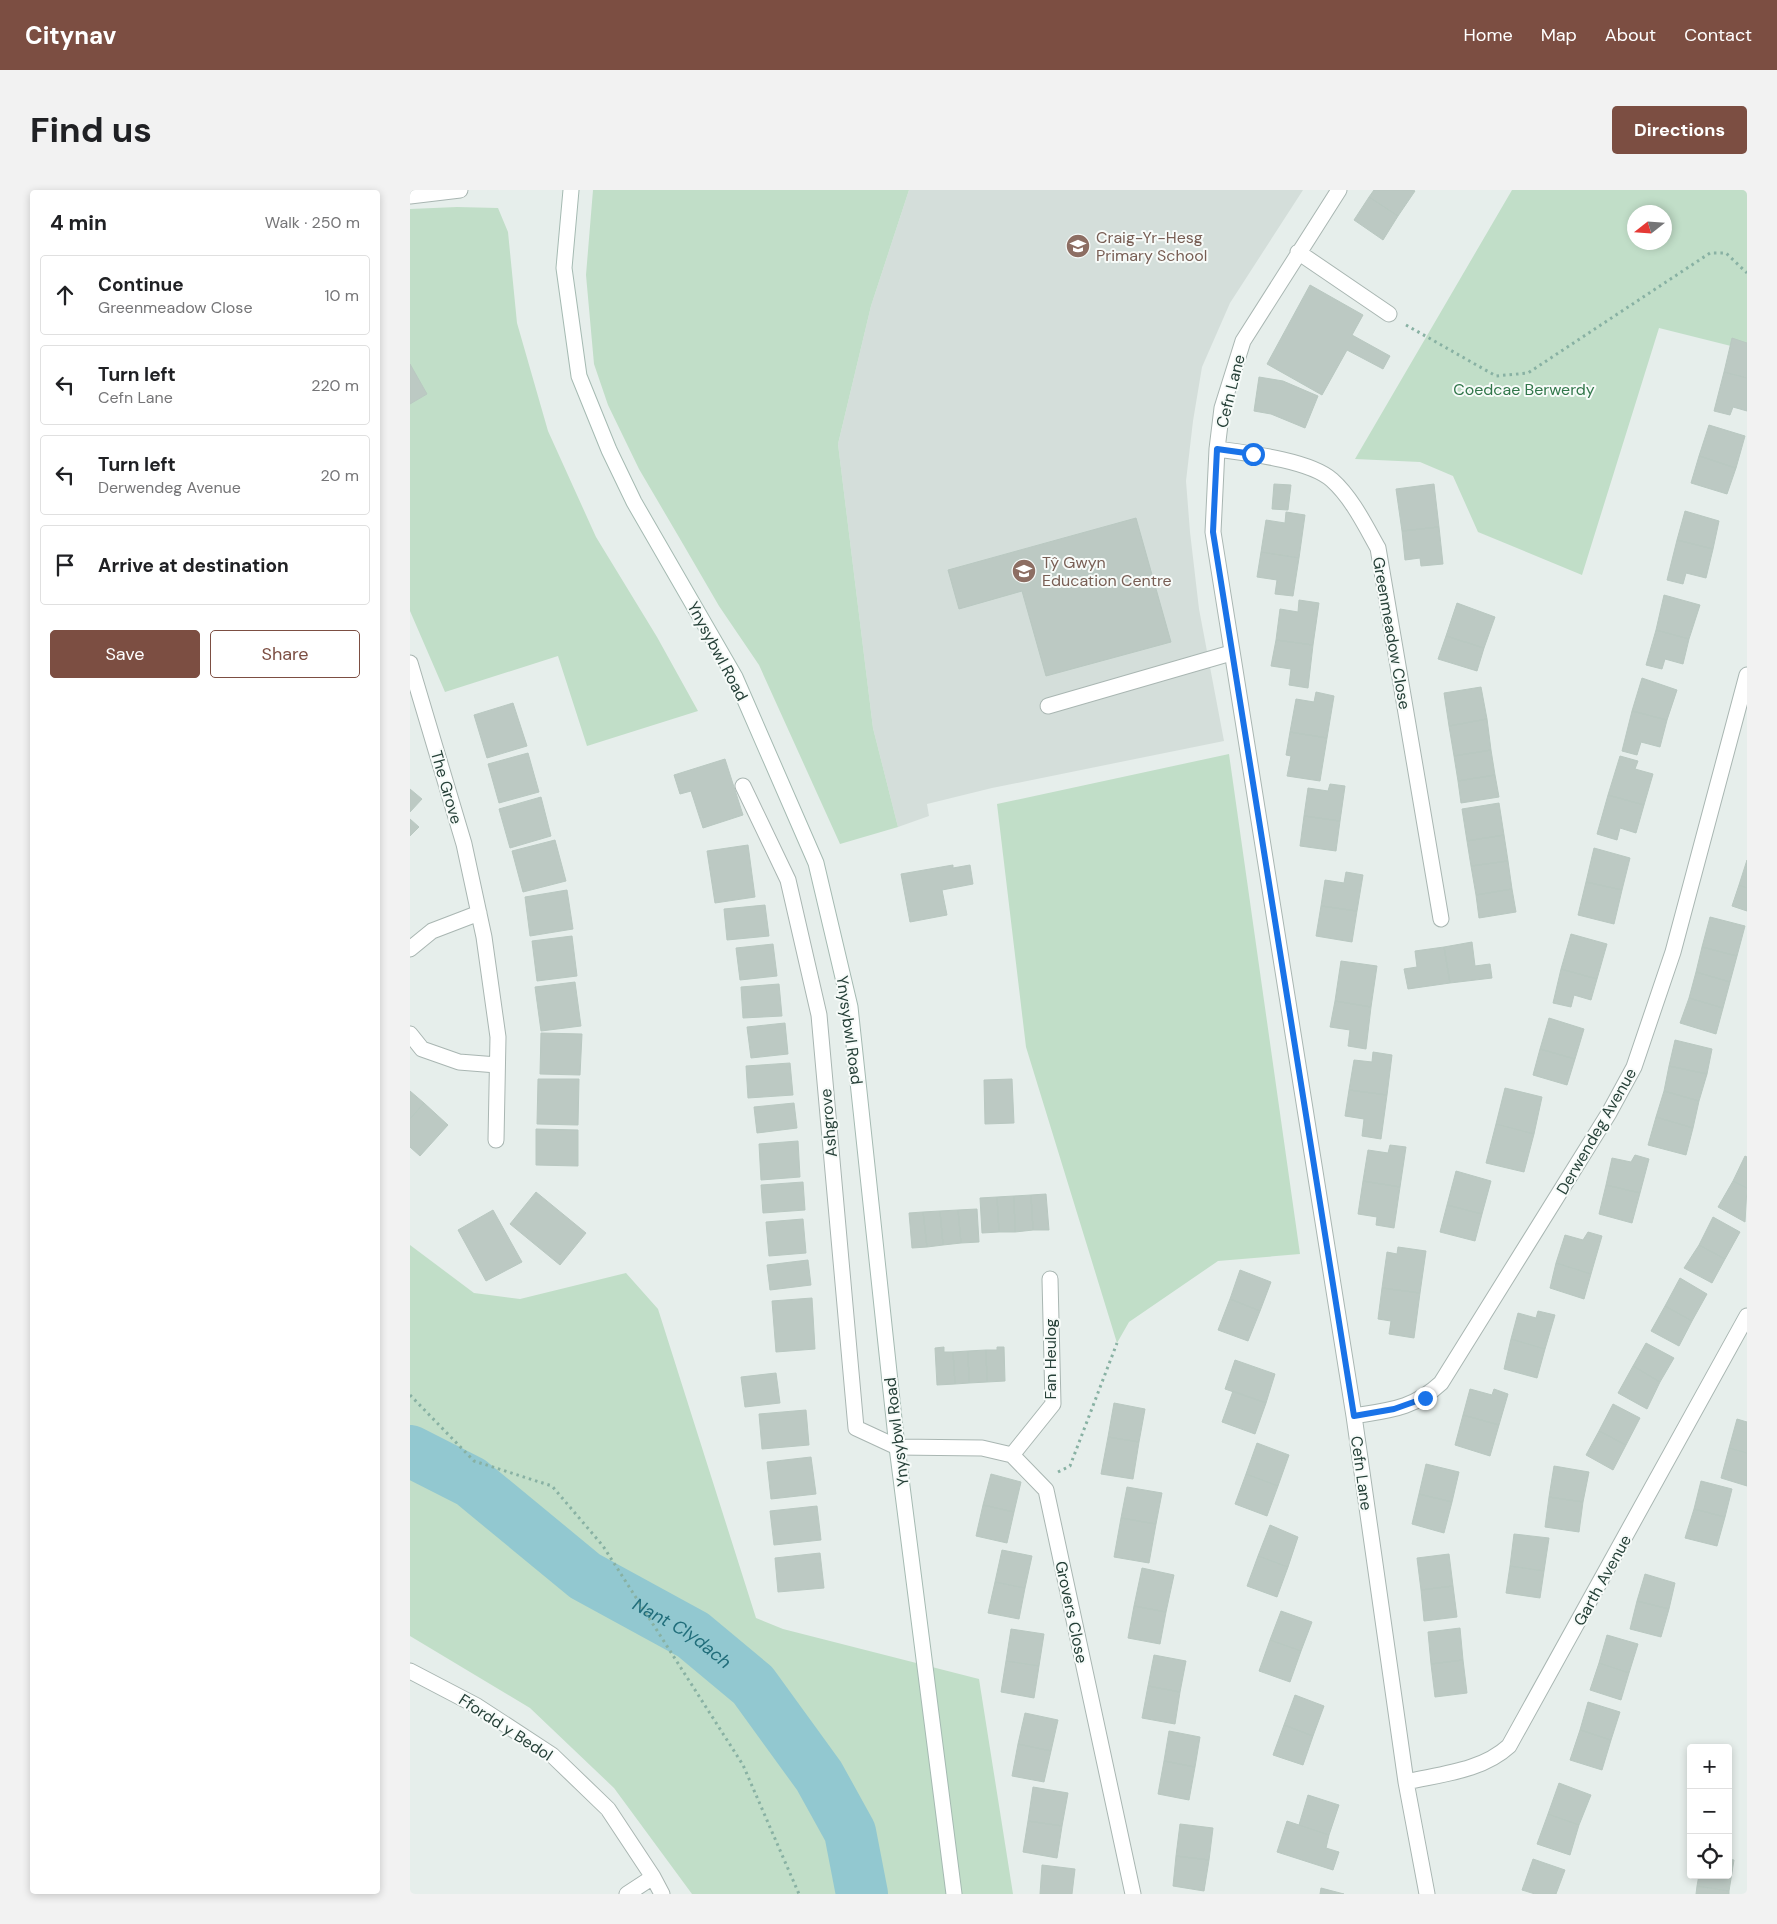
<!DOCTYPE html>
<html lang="en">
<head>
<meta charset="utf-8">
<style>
  body { margin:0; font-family:"DM Sans",sans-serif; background:#f2f2f2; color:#202124 }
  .controls { position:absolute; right:15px; bottom:15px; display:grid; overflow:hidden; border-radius:5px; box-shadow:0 2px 8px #0003 }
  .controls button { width:45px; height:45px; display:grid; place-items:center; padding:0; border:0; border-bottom:1px solid #e0e0e0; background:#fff; color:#202124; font:25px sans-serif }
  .compass { position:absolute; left:1217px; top:15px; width:45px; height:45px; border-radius:50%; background:#fff; box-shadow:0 2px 8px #0003; rotate:253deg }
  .stop { position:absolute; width:15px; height:15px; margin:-11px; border:4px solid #1a73e8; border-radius:50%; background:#fff }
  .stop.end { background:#1a73e8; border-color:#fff; box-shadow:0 1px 5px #0008 }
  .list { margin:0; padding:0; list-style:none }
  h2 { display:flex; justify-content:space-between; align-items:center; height:65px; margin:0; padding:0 20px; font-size:21px }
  h2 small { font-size:16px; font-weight:400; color:#757577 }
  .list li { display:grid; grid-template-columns:32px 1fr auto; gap:15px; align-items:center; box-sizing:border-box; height:80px; margin:0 10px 10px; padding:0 10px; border:1px solid #e0e0e0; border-radius:5px }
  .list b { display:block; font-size:19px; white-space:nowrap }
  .list p { margin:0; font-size:16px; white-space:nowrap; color:#757577 }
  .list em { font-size:16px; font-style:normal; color:#757577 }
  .actions { display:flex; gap:10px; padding:15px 20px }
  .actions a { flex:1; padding:11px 0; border:1px solid #7c4e42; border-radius:5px; text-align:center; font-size:18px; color:#7c4e42 }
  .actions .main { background:#7c4e42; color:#fff }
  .icon { flex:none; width:28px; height:28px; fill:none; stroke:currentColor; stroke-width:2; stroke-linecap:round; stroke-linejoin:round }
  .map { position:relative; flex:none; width:1337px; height:1704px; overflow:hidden; border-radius:5px }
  header { display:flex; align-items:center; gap:30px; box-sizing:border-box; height:70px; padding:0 25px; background:#7c4e42; color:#fff }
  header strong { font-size:24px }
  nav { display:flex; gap:28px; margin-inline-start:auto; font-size:18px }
  .intro { display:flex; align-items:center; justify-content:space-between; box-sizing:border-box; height:120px; padding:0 30px }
  h1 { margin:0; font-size:35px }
  .button { padding:12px 22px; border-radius:5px; background:#7c4e42; color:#fff; font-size:18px; font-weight:700 }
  main { display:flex; gap:30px; padding:0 30px }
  aside { flex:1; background:#fff; border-radius:5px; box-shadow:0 2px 8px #0003 }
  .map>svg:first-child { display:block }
  .built { fill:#d4deda }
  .green { fill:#c1dec8; fill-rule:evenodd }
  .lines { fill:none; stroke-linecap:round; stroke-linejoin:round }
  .river { stroke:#92c8d0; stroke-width:52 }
  .building { fill:#bcc9c3; stroke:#b9c8c1 }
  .service-casing { stroke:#a9b6b2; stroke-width:17 }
  .minor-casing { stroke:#a9b6b2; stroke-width:17 }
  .tertiary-casing { stroke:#a9b6b2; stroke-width:17 }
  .secondary-casing { stroke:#a5bab2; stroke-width:17 }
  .path { stroke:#88b1a3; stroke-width:3; stroke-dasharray:2.5 4; stroke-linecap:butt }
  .service { stroke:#fff; stroke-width:15 }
  .minor { stroke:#fff; stroke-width:15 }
  .tertiary { stroke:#fff; stroke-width:15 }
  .secondary { stroke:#fff; stroke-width:15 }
  .route { stroke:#1a73e8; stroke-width:6 }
  .labels { text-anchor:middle; stroke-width:4; stroke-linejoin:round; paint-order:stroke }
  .education-label { font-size:16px; fill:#785e54; stroke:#f7fbf9; text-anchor:start }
  .park-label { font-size:16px; fill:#31764a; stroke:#f7fbf9 }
  .street-label { font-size:16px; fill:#264038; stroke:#f7fbf9 }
  .water-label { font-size:18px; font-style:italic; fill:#216e7b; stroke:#f7fbf9 }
</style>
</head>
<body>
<header>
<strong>Citynav</strong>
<nav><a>Home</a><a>Map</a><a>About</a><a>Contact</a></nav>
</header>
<div class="intro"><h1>Find us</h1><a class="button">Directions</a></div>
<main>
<aside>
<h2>4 min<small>Walk · 250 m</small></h2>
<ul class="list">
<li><svg class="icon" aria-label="ahead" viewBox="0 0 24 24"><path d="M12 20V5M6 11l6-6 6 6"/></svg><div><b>Continue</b><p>Greenmeadow Close</p></div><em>10 m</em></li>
<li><svg class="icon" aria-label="left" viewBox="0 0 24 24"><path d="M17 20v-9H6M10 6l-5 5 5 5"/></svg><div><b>Turn left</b><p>Cefn Lane</p></div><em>220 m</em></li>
<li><svg class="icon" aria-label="left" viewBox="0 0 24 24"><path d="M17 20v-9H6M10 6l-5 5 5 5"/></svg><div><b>Turn left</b><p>Derwendeg Avenue</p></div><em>20 m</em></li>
<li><svg class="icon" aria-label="arrive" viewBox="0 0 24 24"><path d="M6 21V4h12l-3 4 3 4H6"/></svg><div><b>Arrive at destination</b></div></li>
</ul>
<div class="actions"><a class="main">Save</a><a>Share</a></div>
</aside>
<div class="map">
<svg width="1337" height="1704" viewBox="0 0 1337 1704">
  <rect width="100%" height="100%" fill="#e6eeeb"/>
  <path class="built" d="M499 0H893L820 113 792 177 783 231 776 291 780 342 789 419 814 551 582 598 517 614 519 626 488 637 463 538 428 254 461 116Z"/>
  <path class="green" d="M183 0H499L461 116 428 254 463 538 488 637 430 654 349 475 309 416 273 354 229 279 198 215 184 174 176 85Z
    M1102 0H1337V160L1249 138 1172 385 1068 342 1043 286 1010 272 945 269ZM1224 22H1254V52H1224Z
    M47 17 88 18 98 42 107 133 138 241 186 347 247 447 288 521 177 556 148 466 35 502 0 421V19Z
    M819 564 890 1064 808 1071 719 1132 707 1153 616 857 587 614Z
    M0 1055 64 1103 110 1109 216 1083 248 1119 346 1428 373 1439 569 1489 603 1704H282L204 1598 120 1518 0 1446Z"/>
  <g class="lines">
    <path class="river" id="s1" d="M0 1261 61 1292 175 1386 283 1445 343 1495 409 1586 440 1642 452 1704"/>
  </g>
  <path class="building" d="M964 0H1003L1005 1 988 26 959 7Z
    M959 7 988 26 973 50 944 30Z
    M900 95 953 125 942 145 980 166 973 179 937 160 912 205 857 174Z
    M1322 148 1337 153V188L1314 182Z
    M0 174 17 204 0 214Z
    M1314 182 1337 188V221L1323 217 1320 225 1304 221Z
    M849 187 873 191 908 206 895 238 861 224 844 221Z
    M1299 235 1335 246 1326 278 1289 266Z
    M1289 266 1326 278 1317 304 1281 293Z
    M864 294 881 295 878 320 862 319Z
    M1024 294 1029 337 992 341 986 299Z
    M1275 321 1309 331 1303 359 1267 350Z
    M876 322 895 325 889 368 851 362 856 330 875 333Z
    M726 328 761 452 636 486 612 401 549 419 538 380Z
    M1029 337 1033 374 1011 376 1010 368 995 370 992 341Z
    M1267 350 1303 359 1296 388 1276 383 1273 394 1257 390Z
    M851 362 889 368 883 406 865 404 867 390 847 387Z
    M1254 405 1290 415 1279 449 1246 440Z
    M889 410 909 413 903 455 866 450 870 419 888 422Z
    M1047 413 1085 427 1074 458 1036 446Z
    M1246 440 1279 449 1273 474 1255 469 1252 479 1236 475Z
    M1036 446 1074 458 1067 481 1028 469Z
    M866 450 903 455 898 498 879 495 881 479 861 476Z
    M1232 488 1267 500 1257 530 1222 521Z
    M1071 497 1077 529 1039 536 1034 503Z
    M906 502 924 506 917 548 880 542 886 509 904 512Z
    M103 513 117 556 77 568 64 525Z
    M1222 521 1257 530 1250 557 1231 552 1227 565 1212 561Z
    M1077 529 1081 560 1044 566 1039 536Z
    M880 542 917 548 910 591 877 586 881 566 876 565Z
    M1081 560 1085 585 1048 591 1044 566Z
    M118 563 129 602 89 613 78 574Z
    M1210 566 1228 571 1225 579 1243 584 1234 615 1198 605Z
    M315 569 333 625 293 638 281 601 270 604 264 585Z
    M1085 585 1089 607 1051 613 1048 591Z
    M920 594 935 596 930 631 894 626 898 598 918 601Z
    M0 599 12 609 0 622Z
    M1198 605 1234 615 1226 643 1210 638 1207 650 1187 644Z
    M131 607 141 646 100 658 89 619Z
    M1089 613 1094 645 1057 651 1052 619Z
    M894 626 930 631 926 661 890 656Z
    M0 629 9 637 0 646Z
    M1094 645 1098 671 1061 676 1057 651Z
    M145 650 156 691 113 702 102 661Z
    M338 655 345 707 305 713 297 661Z
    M1184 658 1220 668 1212 700 1176 692Z
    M1337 670V698L1329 695Z
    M1098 671 1102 699 1066 705 1061 676Z
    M543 675V678L560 675 563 694 532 700 537 725 500 732 491 684Z
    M936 682 953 685 947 721 911 716 915 690 934 693Z
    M1176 692 1212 700 1204 734 1168 725Z
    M1329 695 1337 698V721L1322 716Z
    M1102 699 1106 722 1069 728 1066 705Z
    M157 700 163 739 120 746 115 707Z
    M355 715 359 746 317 750 314 719Z
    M911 716 947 721 942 752 906 746Z
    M1300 727 1335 736 1327 766 1292 757Z
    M1161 744 1197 754 1187 789 1151 779Z
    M162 746 167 786 127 791 122 751Z
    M1062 752 1065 776 1080 774 1082 788 1040 793 1034 757Z
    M363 754 367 786 330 790 326 758Z
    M1034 757 1040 793 998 799 994 779 1007 777 1005 761Z
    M1292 757 1327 766 1320 792 1286 782Z
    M931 771 967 776 961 817 925 811Z
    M1151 779 1187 789 1181 810 1164 805 1161 817 1143 813Z
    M1286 782 1320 792 1313 818 1279 808Z
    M165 792 171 836 131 841 125 797Z
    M369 794 372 826 333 828 331 797Z
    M1279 808 1313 818 1306 844 1270 833Z
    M925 811 961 817 956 859 938 856 940 840 920 837Z
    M1139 828 1174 839 1165 869 1130 859Z
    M375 833 378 864 341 868 337 837Z
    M131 843 172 844 170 885 130 884Z
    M1265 850 1302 859 1297 884 1259 876Z
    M1130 859 1165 869 1157 895 1123 885Z
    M963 862 982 865 977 905 939 900 944 870 962 872Z
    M380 873 383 905 338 908 336 876Z
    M1259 876 1297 884 1289 911 1254 901Z
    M128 889H169L168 935 127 934Z
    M602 889 604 933 575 934 574 890Z
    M1095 898 1132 907 1124 944 1086 934Z
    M939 900 977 905 971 949 952 946 954 929 935 926Z
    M0 901 14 913 0 929Z
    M1254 901 1289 911 1283 938 1246 927Z
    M14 913 38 935 10 966 0 957V929Z
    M384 913 387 938 347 943 344 917Z
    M1246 927 1283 938 1276 965 1238 955Z
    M1086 934 1124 944 1114 982 1076 973Z
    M126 939 168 940V976L126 975Z
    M388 951 390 987 351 990 349 954Z
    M980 955 996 957 990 997 953 991 958 960 978 963Z
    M1225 965 1239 969 1230 1003 1196 995 1202 968 1221 972Z
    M1335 966 1337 967V998L1323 991Z
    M1046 981 1081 991 1072 1024 1037 1015Z
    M953 991 990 997 984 1038 966 1035 967 1027 948 1024Z
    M1323 991 1337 998 1335 1032 1308 1017Z
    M393 992 395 1020 353 1023 351 995Z
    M1196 995 1230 1003 1222 1033 1189 1024Z
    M126 1002 176 1043 150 1075 100 1034Z
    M636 1004 639 1040H623L621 1005Z
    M621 1005 623 1040 605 1042 604 1006Z
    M604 1006 605 1042H589L587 1007Z
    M587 1007 589 1042 572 1043 570 1008Z
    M1037 1015 1072 1024 1065 1051 1030 1042Z
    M567 1019 569 1052 551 1053 548 1020Z
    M83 1020 112 1072 76 1091 48 1040Z
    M548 1020 551 1053 533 1055 530 1021Z
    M530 1021 533 1055 517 1057 513 1022Z
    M513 1022 517 1057 502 1058 499 1023Z
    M1303 1027 1330 1042 1315 1069 1289 1055Z
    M393 1029 396 1063 359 1066 356 1032Z
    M1178 1042 1192 1046 1181 1084 1146 1073 1155 1045 1173 1050Z
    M1289 1055 1315 1069 1302 1093 1274 1078Z
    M988 1057 1016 1061 1010 1103 972 1098 977 1062 987 1064Z
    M398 1070 401 1095 360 1100 357 1075Z
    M1146 1073 1181 1084 1174 1109 1140 1098Z
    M830 1080 861 1092 850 1121 820 1109Z
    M1270 1088 1297 1104 1282 1131 1255 1116Z
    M972 1098 1010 1103 1004 1148 979 1144 981 1131 968 1129Z
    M402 1108 405 1159 366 1162 362 1111Z
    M820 1109 850 1121 838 1151 808 1140Z
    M1255 1116 1282 1131 1269 1156 1241 1141Z
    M1128 1121 1145 1125 1135 1159 1101 1149 1108 1123 1126 1128Z
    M1101 1149 1135 1159 1127 1188 1094 1179Z
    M1236 1153 1264 1168 1250 1192 1223 1176Z
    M534 1157V1162H543L545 1194 527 1195 525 1158Z
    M587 1157H594L595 1191 577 1192 576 1160H587Z
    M576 1160 577 1192 559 1193 558 1161Z
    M558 1161 559 1193 545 1194 543 1162Z
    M825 1170 865 1184 856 1213 815 1199Z
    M1223 1176 1250 1192 1237 1219 1208 1203Z
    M366 1183 370 1213 335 1217 331 1187Z
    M1060 1199 1082 1205 1084 1199 1098 1204 1089 1235 1053 1225Z
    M823 1201 856 1213 845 1244 812 1232Z
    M704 1213 735 1219 729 1252 698 1247Z
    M1203 1214 1230 1228 1216 1255 1189 1241Z
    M396 1220 399 1255 352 1259 349 1224Z
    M1053 1225 1089 1235 1080 1266 1045 1255Z
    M1327 1229 1337 1232V1263L1319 1258Z
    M1189 1241 1216 1255 1203 1280 1176 1265Z
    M698 1247 729 1252 723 1289 691 1284Z
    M847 1253 879 1265 868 1296 836 1284Z
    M1319 1258 1337 1263V1296L1311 1288Z
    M401 1267 406 1304 361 1309 357 1272Z
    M1016 1274 1049 1282 1042 1312 1009 1304Z
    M1144 1276 1179 1282 1173 1312 1139 1307Z
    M581 1284 611 1292 604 1322 573 1315Z
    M836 1284 868 1296 857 1326 825 1314Z
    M1291 1291 1322 1299 1315 1327 1284 1319Z
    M717 1297 752 1303 746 1334 711 1328Z
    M1009 1304 1042 1312 1034 1343 1002 1334Z
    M1139 1307 1173 1312 1169 1342 1135 1337Z
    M573 1315 604 1322 597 1353 566 1346Z
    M407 1316 411 1350 364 1355 360 1321Z
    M1284 1319 1315 1327 1307 1356 1275 1348Z
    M711 1328 746 1334 739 1373 704 1367Z
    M860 1335 888 1347 878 1377 848 1366Z
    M1104 1344 1139 1348 1134 1381 1100 1376Z
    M592 1360 622 1366 615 1398 585 1392Z
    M410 1363 414 1398 368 1402 365 1368Z
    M1039 1364 1043 1396 1011 1400 1007 1368Z
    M848 1366 878 1377 867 1407 837 1396Z
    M1100 1376 1134 1381 1130 1408 1096 1403Z
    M732 1378 764 1385 756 1422 724 1416Z
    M1235 1384 1265 1393 1259 1419 1227 1411Z
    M585 1392 615 1398 609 1429 578 1423Z
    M1043 1396 1047 1427 1014 1431 1011 1400Z
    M1227 1411 1259 1419 1251 1447 1220 1439Z
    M724 1416 756 1422 750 1454 718 1448Z
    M871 1421 902 1432 891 1461 860 1450Z
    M1050 1438 1053 1470 1021 1474 1018 1442Z
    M601 1439 634 1444 629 1476 596 1471Z
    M1197 1445 1228 1454 1219 1483 1189 1473Z
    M860 1450 891 1461 880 1492 849 1481Z
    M744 1465 776 1471 770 1502 738 1496Z
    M1053 1470 1057 1503 1025 1507 1021 1474Z
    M596 1471 629 1476 624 1508 591 1502Z
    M1189 1473 1219 1483 1211 1510 1180 1500Z
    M738 1496 770 1502 765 1534 732 1528Z
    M885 1505 914 1516 903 1546 874 1535Z
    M1178 1512 1210 1522 1201 1550 1170 1540Z
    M615 1523 648 1530 641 1561 608 1554Z
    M874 1535 903 1546 893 1575 863 1565Z
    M1170 1540 1201 1550 1192 1580 1160 1570Z
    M759 1541 790 1547 785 1577 754 1571Z
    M608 1554 641 1561 634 1592 602 1586Z
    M754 1571 785 1577 779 1610 748 1604Z
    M1149 1593 1181 1605 1169 1635 1138 1624Z
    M623 1597 658 1603 652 1636 618 1631Z
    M898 1605 929 1615 919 1645 889 1635Z
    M1138 1624 1169 1635 1160 1665 1127 1654Z
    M618 1631 652 1636 647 1668 613 1662Z
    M877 1631 919 1645 916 1658 929 1662 923 1680 867 1662Z
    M770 1634 803 1638 799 1670 766 1666Z
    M766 1666 799 1670 794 1701 763 1696Z
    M1123 1669 1155 1680 1146 1704H1125L1112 1700Z
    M1318 1669 1324 1670 1319 1701 1287 1696 1289 1685H1318Z
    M632 1675 665 1679 662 1704H630Z
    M1287 1696 1319 1701V1704H1286Z
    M911 1698 934 1704H910Z"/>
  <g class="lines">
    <g class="service-casing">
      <path id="service" d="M638 516 821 463"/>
    </g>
    <g class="minor-casing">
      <path id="minor" d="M929 0 833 151 812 218 807 259 803 342 944 1226 996 1592 1017 1704
        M888 62 979 124
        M807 259C836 263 900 270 922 290 942 308 955 335 968 358L1031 729
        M0 473 54 654 74 747 88 847 86 950
        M333 596 378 690 409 825 446 1238 487 1257 572 1258 602 1265 636 1300 723 1704
        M0 759 22 741 69 723
        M0 844 12 859 49 872 87 875
        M944 1226C980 1220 1003 1219 1031 1193L1199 923 1224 877 1263 762 1337 485
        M602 1265 643 1214 640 1089
        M0 1481 67 1516 142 1565 198 1619 243 1687 252 1704
        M996 1592C1031 1584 1072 1581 1099 1556L1337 1126
        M217 1704 243 1687"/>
    </g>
    <g class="tertiary-casing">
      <path id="tertiary" d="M0 6 50 0"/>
    </g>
    <g class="secondary-casing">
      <path id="secondary" d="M161 0 154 78 169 186 199 260 224 312 325 487 406 673 440 817 487 1257 544 1704"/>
    </g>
    <path class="path" d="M996 135 1086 186 1118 183 1300 63H1316L1337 83
      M0 1205 64 1271 142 1296 193 1356 333 1575 389 1704
      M648 1282 660 1276 707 1153"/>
    <use href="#service" class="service"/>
    <use href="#minor" class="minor"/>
    <use href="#tertiary" class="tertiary"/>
    <use href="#secondary" class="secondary"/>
  </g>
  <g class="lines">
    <path class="route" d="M843 264 807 259 803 342 944 1226 984 1219 1015 1208"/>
  </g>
  <defs>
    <g id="school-disc" transform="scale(1.25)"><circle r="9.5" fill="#8d6e63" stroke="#f7fbf9"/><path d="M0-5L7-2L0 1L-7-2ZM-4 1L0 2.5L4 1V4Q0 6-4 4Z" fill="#fff"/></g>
  </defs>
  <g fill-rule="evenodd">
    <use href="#school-disc" x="668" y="56"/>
    <use href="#school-disc" x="614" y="381"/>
  </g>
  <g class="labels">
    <g class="education-label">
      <text x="686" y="53">Craig-Yr-Hesg<tspan x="686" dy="18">Primary School</tspan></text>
      <text x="632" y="378">Tŷ Gwyn<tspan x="632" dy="18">Education Centre</tspan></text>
    </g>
    <g class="park-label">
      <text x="1114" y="205">Coedcae Berwerdy</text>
    </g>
    <g class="street-label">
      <text transform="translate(820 201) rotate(-76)" y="6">Cefn Lane</text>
      <text transform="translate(982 443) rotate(80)" y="6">Greenmeadow Close</text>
      <text transform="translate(308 461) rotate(62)" y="6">Ynysybwl Road</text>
      <text transform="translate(37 597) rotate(74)" y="6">The Grove</text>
      <text transform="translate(440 840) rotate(82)" y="6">Ynysybwl Road</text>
      <text transform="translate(418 933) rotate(-95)" y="6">Ashgrove</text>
      <text transform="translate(1186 941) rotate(-60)" y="6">Derwendeg Avenue</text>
      <text transform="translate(640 1169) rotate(-90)" y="6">Fan Heulog</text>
      <text transform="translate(486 1242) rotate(-97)" y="6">Ynysybwl Road</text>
      <text transform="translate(952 1283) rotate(82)" y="6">Cefn Lane</text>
      <text transform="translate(1192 1390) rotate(-61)" y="6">Garth Avenue</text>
      <text transform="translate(662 1422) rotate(78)" y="6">Grovers Close</text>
      <text transform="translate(96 1537) rotate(33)" y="6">Ffordd y Bedol</text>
    </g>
    <g class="water-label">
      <text dy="6" stroke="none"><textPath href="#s1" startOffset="329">Nant Clydach</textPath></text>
    </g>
  </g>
</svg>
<div class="controls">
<button>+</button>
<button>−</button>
<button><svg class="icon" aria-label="locate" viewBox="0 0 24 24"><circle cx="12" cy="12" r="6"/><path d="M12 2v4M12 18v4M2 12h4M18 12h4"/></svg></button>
</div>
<svg class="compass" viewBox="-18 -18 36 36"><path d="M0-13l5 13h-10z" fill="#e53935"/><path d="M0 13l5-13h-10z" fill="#757577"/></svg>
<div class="stop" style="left:843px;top:264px"></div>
<div class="stop end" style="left:1015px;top:1208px"></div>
</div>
</main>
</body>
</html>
